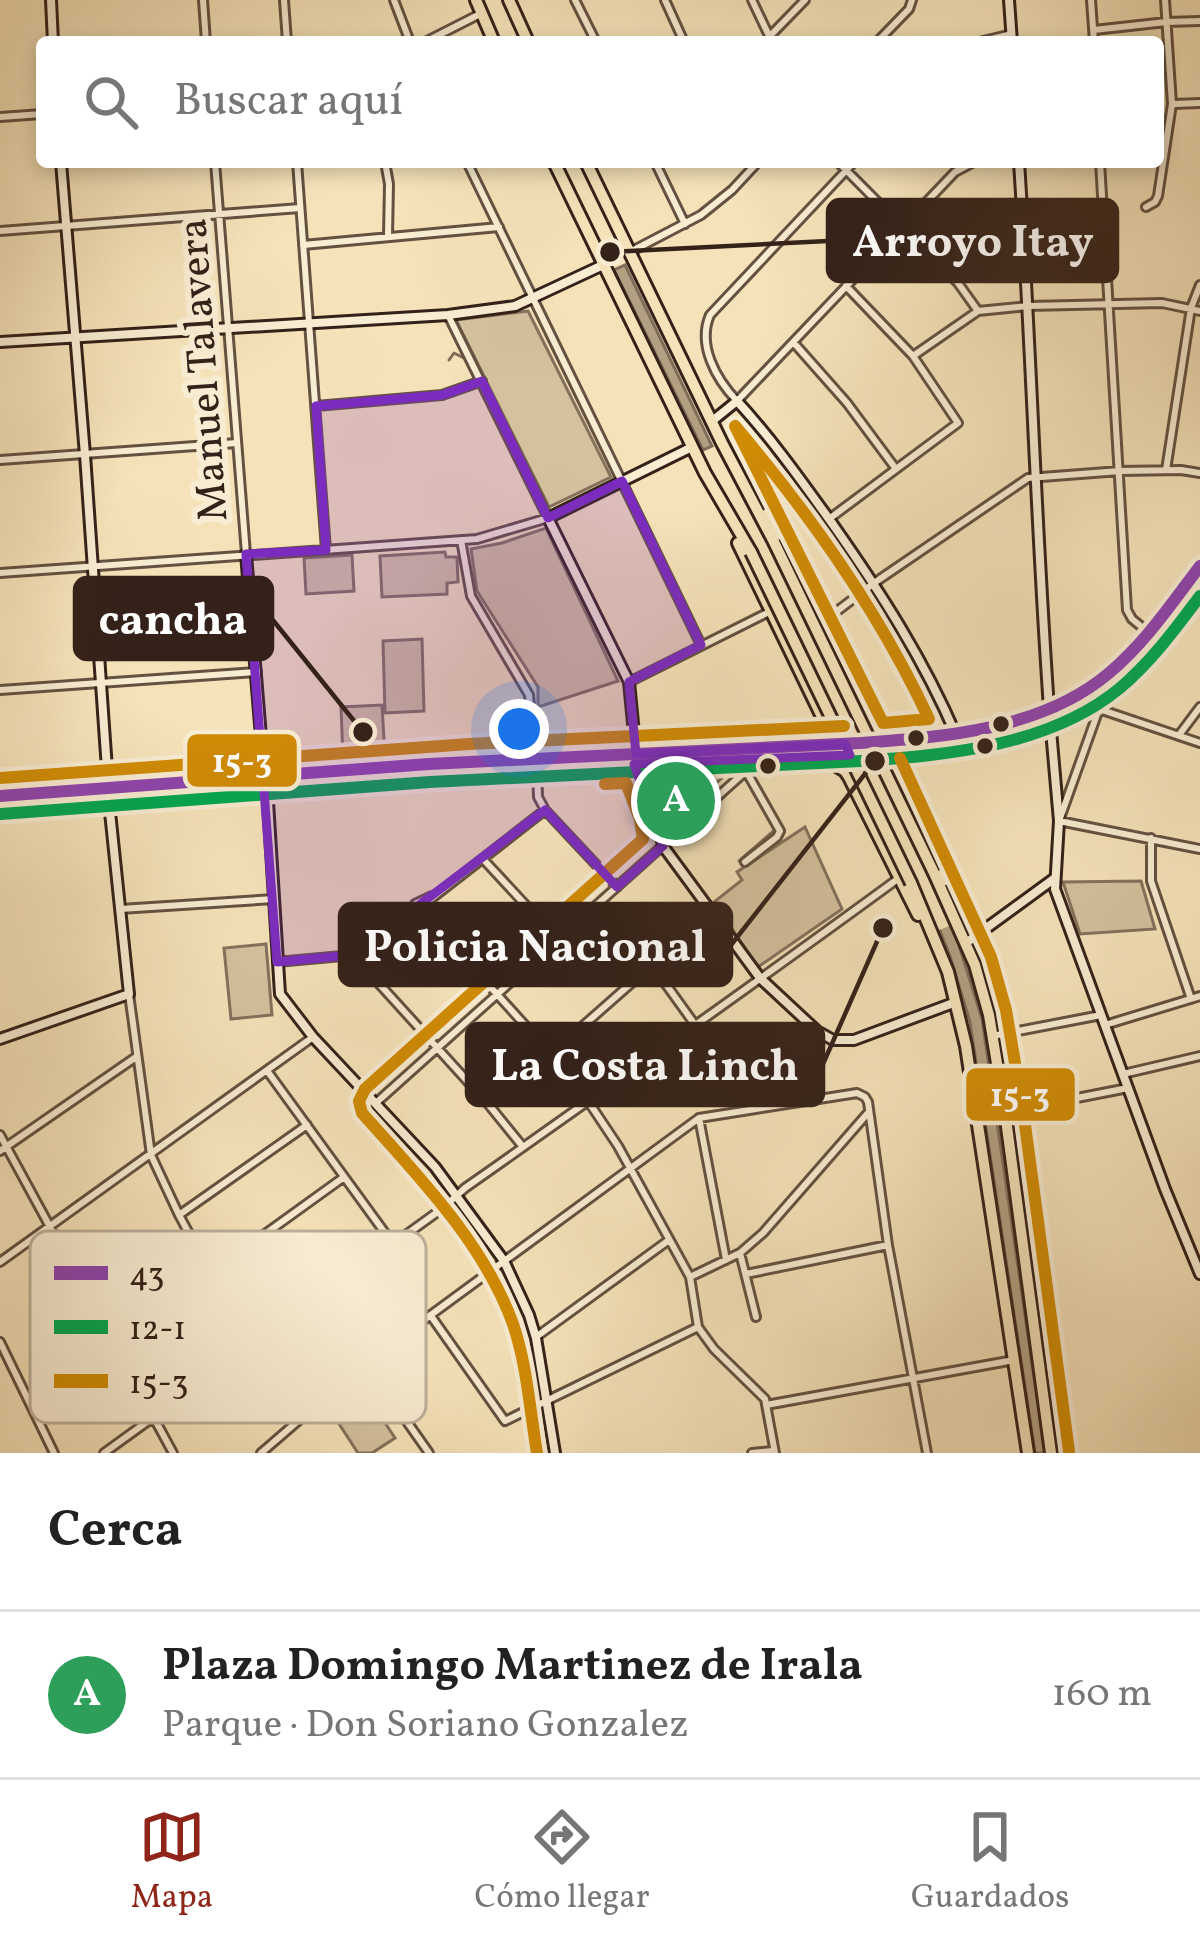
<!DOCTYPE html>
<html lang="es">
<head>
<meta charset="utf-8">
<style>
  body { margin:0; font-family:Vollkorn,serif; background:#f6f6f6; color:#222 }
  .you { position:absolute; left:519px; top:729px; width:42px; height:42px; margin:-30px; border:9px solid #fff; border-radius:50%; background:#1a73e8; box-shadow:0 0 0 18px #1a73e833 }
  .badge { display:grid; place-items:center; width:78px; height:78px; border-radius:50%; background:#8f2418; color:#fff; font-size:39px; font-weight:700 }
  .pin { position:absolute; translate:-50% -50%; border:6px solid #fff; box-shadow:0 3px 12px #0006 }
  .list { margin:0; padding:0; list-style:none }
  h2 { display:flex; justify-content:space-between; align-items:center; height:156px; margin:0; padding:0 48px; font-size:51px }
  h2 small { font-size:39px; font-weight:400; color:#767676 }
  .list li { display:grid; grid-template-columns:78px 1fr auto; gap:36px; align-items:center; box-sizing:border-box; height:168px; padding:0 48px; border-top:3px solid #e0e0e0 }
  .list b { display:block; font-size:45px; white-space:nowrap }
  .list p { margin:0; font-size:39px; white-space:nowrap; color:#767676 }
  .list em { font-size:39px; font-style:normal; color:#767676 }
  .icon { flex:none; width:66px; height:66px; fill:none; stroke:currentColor; stroke-width:2; stroke-linecap:round; stroke-linejoin:round }
  .map { position:relative; flex:none; width:1200px; height:1453px; overflow:hidden }
  .search { position:absolute; background:#fff; box-shadow:0 6px 18px #0003; left:36px; right:36px; top:36px; height:132px; display:flex; align-items:center; gap:30px; box-sizing:border-box; padding:0 42px; border-radius:12px; color:#767676; font-size:45px }
  .sheet { height:324px; background:#fff }
  nav { display:flex; justify-content:space-around; align-items:center; box-sizing:border-box; height:168px; border-top:3px solid #e0e0e0; background:#fff; font-size:33px; color:#767676 }
  nav a { display:grid; justify-items:center; gap:6px }
  nav .on { color:#8f2418 }
  .map>svg:first-child { display:block }
  .green { fill:#d4c19e; stroke:#84715c; stroke-width:3 }
  .water { fill:#b3a083; stroke:#806d59; stroke-width:3 }
  .pier { fill:#f5e2b9 }
  .lines { fill:none; stroke-linecap:round; stroke-linejoin:round }
  .stream { stroke:#806d59; stroke-width:3 }
  .street-casing { stroke:#645141; stroke-width:12 }
  .secondary-casing { stroke:#342119; stroke-width:14 }
  .highway-casing { stroke:#342119; stroke-width:16 }
  .street { stroke:#f8ecd2; stroke-width:6 }
  .secondary { stroke:#f8ecd2; stroke-width:8 }
  .highway { stroke:#f5e2b9; stroke-width:10 }
  .highway-bridge-casing { stroke:#342119; stroke-width:16; stroke-linecap:butt }
  .highway-bridge { stroke:#f5e2b9; stroke-width:10 }
  .bus-1-casing { stroke:#f8ecd2; stroke-width:21 }
  .bus-2-casing { stroke:#f8ecd2; stroke-width:21 }
  .bus-3-casing { stroke:#f8ecd2; stroke-width:21 }
  .bus-1 { stroke:#8e44ad; stroke-width:12 }
  .bus-2 { stroke:#00a651; stroke-width:12 }
  .bus-3 { stroke:#d08b05; stroke-width:12 }
  .marked { fill:#7b2cbf; fill-opacity:0.2; stroke:#7b2cbf; stroke-width:9; stroke-linejoin:round }
  .bus-dot { fill:#342119; stroke:#f8ecd2; stroke-width:4.5 }
  .labels { text-anchor:middle; stroke-width:12; stroke-linejoin:round; paint-order:stroke }
  .street-label { font-size:42px; fill:#342119; stroke:#f8ecd2 }
  .key { fill:#f8ecd2; stroke:#bdaf9a; stroke-width:3 }
  .key-label { font-size:33px; fill:#342119 }
  .leader { fill:none; stroke:#342119; stroke-width:4.5 }
  .callout-dot { fill:#342119; stroke:#f8ecd2; stroke-width:4.5 }
  .callout { fill:#342119; stroke:#342119; stroke-width:4.5 }
  .callout-label { font-size:45px; text-anchor:middle; font-weight:bold; fill:#fff }
  .line-badge { stroke:#f8ecd2; stroke-width:4.5 }
  .badge-label { font-size:33px; text-anchor:middle; font-weight:bold; fill:#fff }
</style>
</head>
<body>
<div class="map">
<svg width="1200" height="1453" viewBox="0 0 1200 1453">
  <rect width="100%" height="100%" fill="#f5e2b9"/>
  <filter id="stains"><feTurbulence type="fractalNoise" baseFrequency=".00167" numOctaves="4"/><feColorMatrix values="0 0 0 0 .2 0 0 0 0 .09 0 0 0 0 .02 0 0 0 .5 -.17"/></filter>
  <radialGradient id="worn" r=".72"><stop offset=".6" stop-color="#630" stop-opacity="0"/><stop offset="1" stop-color="#630" stop-opacity=".3"/></radialGradient>
  <path class="green" d="M528 311 611 477 549 507 456 320Z
    M546 528 618 681 538 707V687L477 591 471 549 502 543Z
    M445 552 446 557H457L458 582 447 583V594L382 597 380 556Z
    M352 555 354 591 306 594 304 558Z
    M422 639 424 711 385 713 383 641Z
    M382 705 385 757 343 759 341 707Z
    M732 769 667 827 647 782 649 773Z
    M805 827 842 909 758 967 714 902 742 880 737 872Z
    M1141 881 1155 929 1080 934 1063 882Z
    M266 944 272 1015 231 1019 224 948Z
    M363 1389 395 1438 372 1453H358L330 1410Z"/>
  <path class="water" d="M625 265 712 446 703 450 614 270Z
    M918 849 956 936 982 1019 1045 1453H1035L970 1022 950 956 926 896Z"/>
  <path class="pier" d="M728 464 752 504 859 721 856 725 840 726 708 474Z
    M880 767 957 923 934 932 863 777Z"/>
  <g class="lines">
    <path class="stream" d="M449 360 454 353 466 359
      M739 861 777 828"/>
    <g class="street-casing">
      <path id="street" d="M203 0 206 42
        M284 0 287 42
        M394 0 410 42
        M575 0 596 42
        M665 0 684 42
        M752 0 772 42
        M1091 0 1094 42
        M1094 30 1166 22 1200 21
        M769 37 805 0
        M425 42 482 13
        M877 42 909 9 912 0
        M979 42 1012 34
        M1174 104 1200 103
        M0 117 42 114
        M215 162 246 554
        M297 162 326 550
        M385 162 389 184 388 236
        M467 162 701 645
        M655 162 685 224
        M838 162 958 283 978 311
        M854 162 710 315C697 345 716 379 737 401L955 172 974 162
        M1100 162 1127 610 1132 619 1148 632
        M1146 207 1155 202 1158 196 1172 104 1165 0
        M0 231 300 208
        M303 245 499 227
        M630 252 701 215 732 190 758 162
        M794 343 847 403 896 469
        M913 356 978 311 1028 306 1162 303 1200 311
        M316 406 442 395 482 381
        M0 460 237 443
        M1166 470 1191 308 1200 285
        M829 519 958 423 913 356 846 286
        M461 540 471 596 529 695 535 758
        M0 573 477 539 548 518 448 315
        M824 621 874 583 1028 478 1120 471 1181 470 1200 473
        M629 682 771 611
        M0 690 257 672
        M1093 697 1099 709 1200 743
        M1099 709 1059 821 1200 849
        M1179 735 1200 707
        M537 769 538 797 545 810 617 887
        M1151 838V881L1191 999
        M483 859 558 940
        M745 862 777 837 780 831 746 771
        M120 909 274 899
        M418 909 545 810
        M420 909 551 1054 588 1101 618 1146 690 1277 698 1327 714 1349 765 1399 775 1453
        M353 955 489 1105 523 1147
        M277 962 353 955 414 908 415 904 432 896
        M129 994 151 1155 179 1215 250 1346
        M1105 1025 1200 996
        M992 1036 1101 1015
        M551 1054 652 965 693 1022
        M268 1072 393 1244
        M1123 1074 1200 1056
        M377 1102 746 771 751 762
        M1005 1112 1128 1088
        M699 1118 726 1260
        M0 1135 173 1453
        M0 1151 136 1057
        M179 1215 307 1125
        M740 1253 756 1317
        M0 1262 313 1037
        M211 1273 344 1177
        M746 1274 888 1245
        M690 1277 740 1253 763 1233 867 1114
        M320 1298 429 1453
        M431 1316 505 1421 698 1327
        M536 1337 669 1240
        M0 1342 54 1453
        M766 1405 1014 1360
        M104 1453 443 1208 465 1188C610 1086 756 983 899 878
        M261 1453 364 1364 699 1118 857 1093 865 1097 868 1102 888 1245 927 1453
        M752 1453 773 1451"/>
    </g>
    <g class="secondary-casing">
      <path id="secondary" d="M51 0 53 42
        M1009 0 1012 42
        M1019 162C1031 344 1036 526 1049 708
        M0 342 448 315 515 306 603 265
        M711 422 737 401C773 440 803 483 834 526 881 593 924 660 956 735
        M246 554 265 785 267 786 280 994 313 1037 435 1167 504 1261 529 1315 536 1338 555 1453
        M1050 719 1059 821 1055 889 1165 1189 1200 1274
        M636 754 629 682 548 518 692 447
        M638 765 657 814 663 846 760 978 817 1031 833 1040H854L956 1002
        M966 943 1055 878
        M0 1039 129 994 110 812 85 455 61 162"/>
    </g>
    <g class="highway-casing">
      <path id="highway" d="M476 0 494 42
        M509 0 528 42
        M554 162 705 473 751 552
        M586 162 722 443 774 542
        M767 514 863 703C871 717 877 738 894 741
        M738 543 828 729 827 739 818 745
        M904 753 895 761 896 772 945 880
        M825 759 845 771 849 777 918 915
        M0 796C191 781 381 765 572 757 657 753 742 750 827 745 917 739 983 738 1067 700 1125 675 1162 614 1200 566
        M0 808 537 769 822 757 972 745 1023 731 1071 709 1109 687 1157 640 1200 586
        M934 873 975 965 989 1015 1005 1112 1051 1453
        M911 883 948 972 966 1046 1028 1453"/>
    </g>
    <use href="#street" class="street"/>
    <use href="#secondary" class="secondary"/>
    <use href="#highway" class="highway"/>
    <g class="highway-bridge-casing">
      <path id="highway-bridge" d="M774 542 934 873
        M751 552 911 883"/>
    </g>
    <use href="#highway-bridge" class="highway-bridge"/>
    <g class="bus-1-casing">
      <path id="bus-1" d="M0 796 429 764 860 743C943 737 1042 730 1109 673 1145 643 1172 603 1200 566"/>
    </g>
    <g class="bus-2-casing">
      <path id="bus-2" d="M1 814 430 782 861 761C948 755 1050 746 1120 688 1151 662 1176 628 1200 596"/>
    </g>
    <g class="bus-3-casing">
      <path id="bus-3" d="M735 426C810 514 880 614 929 719L883 723Z
        M900 758 991 957 1006 1010 1023 1110 1069 1451
        M0 778 469 744 844 726
        M537 1453C530 1411 527 1365 513 1324 484 1243 418 1176 362 1113L359 1101 365 1089 643 839 640 819 626 783 605 784"/>
    </g>
    <use href="#bus-1" class="bus-1"/>
    <use href="#bus-2" class="bus-2"/>
    <use href="#bus-3" class="bus-3"/>
  </g>
  <path class="marked" d="M482 381 548 518 622 481 701 645 629 682 636 754 845 744 850 755 634 764 663 846 617 887 545 810 353 955 277 962 246 554 326 550 316 406 442 395Z"/>
  <g class="bus-dot">
    <circle cx="1001" cy="724" r="10"/>
    <circle cx="916" cy="738" r="10"/>
    <circle cx="985" cy="746" r="10"/>
    <circle cx="768" cy="766" r="10"/>
  </g>
  <g class="labels">
    <g class="street-label">
      <text transform="translate(201 370) rotate(-94)" y="15">Manuel Talavera</text>
    </g>
  </g>
  <rect x="30" y="1231" width="396" height="192" rx="18" class="key"/>
  <rect x="54" y="1266" width="54" height="14" fill="#8e44ad"/>
  <rect x="54" y="1320" width="54" height="14" fill="#00a651"/>
  <rect x="54" y="1374" width="54" height="14" fill="#d08b05"/>
  <g class="key-label">
    <text x="129" y="1285">43</text>
    <text x="129" y="1339">12-1</text>
    <text x="129" y="1393">15-3</text>
  </g>
  <path class="leader" d="M610 252L828 241M363 732L272 619M875 761L731 945M883 928L823 1064"/>
  <g class="callout-dot">
    <circle cx="610" cy="252" r="12"/>
    <circle cx="363" cy="732" r="12"/>
    <circle cx="875" cy="761" r="12"/>
    <circle cx="883" cy="928" r="12"/>
  </g>
  <g class="callout">
    <rect x="828" y="200" width="289" height="81" rx="12"/>
    <rect x="75" y="578" width="197" height="81" rx="12"/>
    <rect x="340" y="904" width="391" height="81" rx="12"/>
    <rect x="467" y="1024" width="356" height="81" rx="12"/>
  </g>
  <g class="callout-label">
    <text x="973" y="256">Arroyo Itay</text>
    <text x="173" y="634">cancha</text>
    <text x="535" y="961">Policia Nacional</text>
    <text x="645" y="1080">La Costa Linch</text>
  </g>
  <g class="line-badge">
    <rect x="185" y="732" width="114" height="57" rx="12" fill="#d08b05"/>
    <rect x="964" y="1066" width="113" height="57" rx="12" fill="#d08b05"/>
  </g>
  <g class="badge-label">
    <text x="242" y="772">15-3</text>
    <text x="1020" y="1106">15-3</text>
  </g>
  <rect width="100%" height="100%" filter="url(#stains)"/>
  <rect width="100%" height="100%" fill="url(#worn)"/>
</svg>
<div class="you"></div>
<div class="pin badge" style="left:676px;top:801px;background:#2e9e5b">A</div>
<div class="search"><svg class="icon" aria-label="search" viewBox="0 0 24 24"><circle cx="10" cy="10" r="6"/><path d="M15 15l6 6"/></svg>Buscar aquí</div>
</div>
<section class="sheet">
<h2>Cerca<small></small></h2>
<ul class="list">
<li><span class="badge" style="background:#2e9e5b">A</span><div><b>Plaza Domingo Martinez de Irala</b><p>Parque · Don Soriano Gonzalez</p></div><em>160 m</em></li>
</ul>
</section>
<nav>
<a class="on"><svg class="icon" aria-label="map" viewBox="0 0 24 24"><path d="M3 6l6-2 6 2 6-2v14l-6 2-6-2-6 2zM9 4v14M15 6v14"/></svg>Mapa</a>
<a><svg class="icon" aria-label="directions" viewBox="0 0 24 24"><path d="M12 3l9 9-9 9-9-9zM9 14v-3h6M13 9l2 2-2 2"/></svg>Cómo llegar</a>
<a><svg class="icon" aria-label="saved" viewBox="0 0 24 24"><path d="M7 4h10v16l-5-4-5 4z"/></svg>Guardados</a>
</nav>
</body>
</html>
